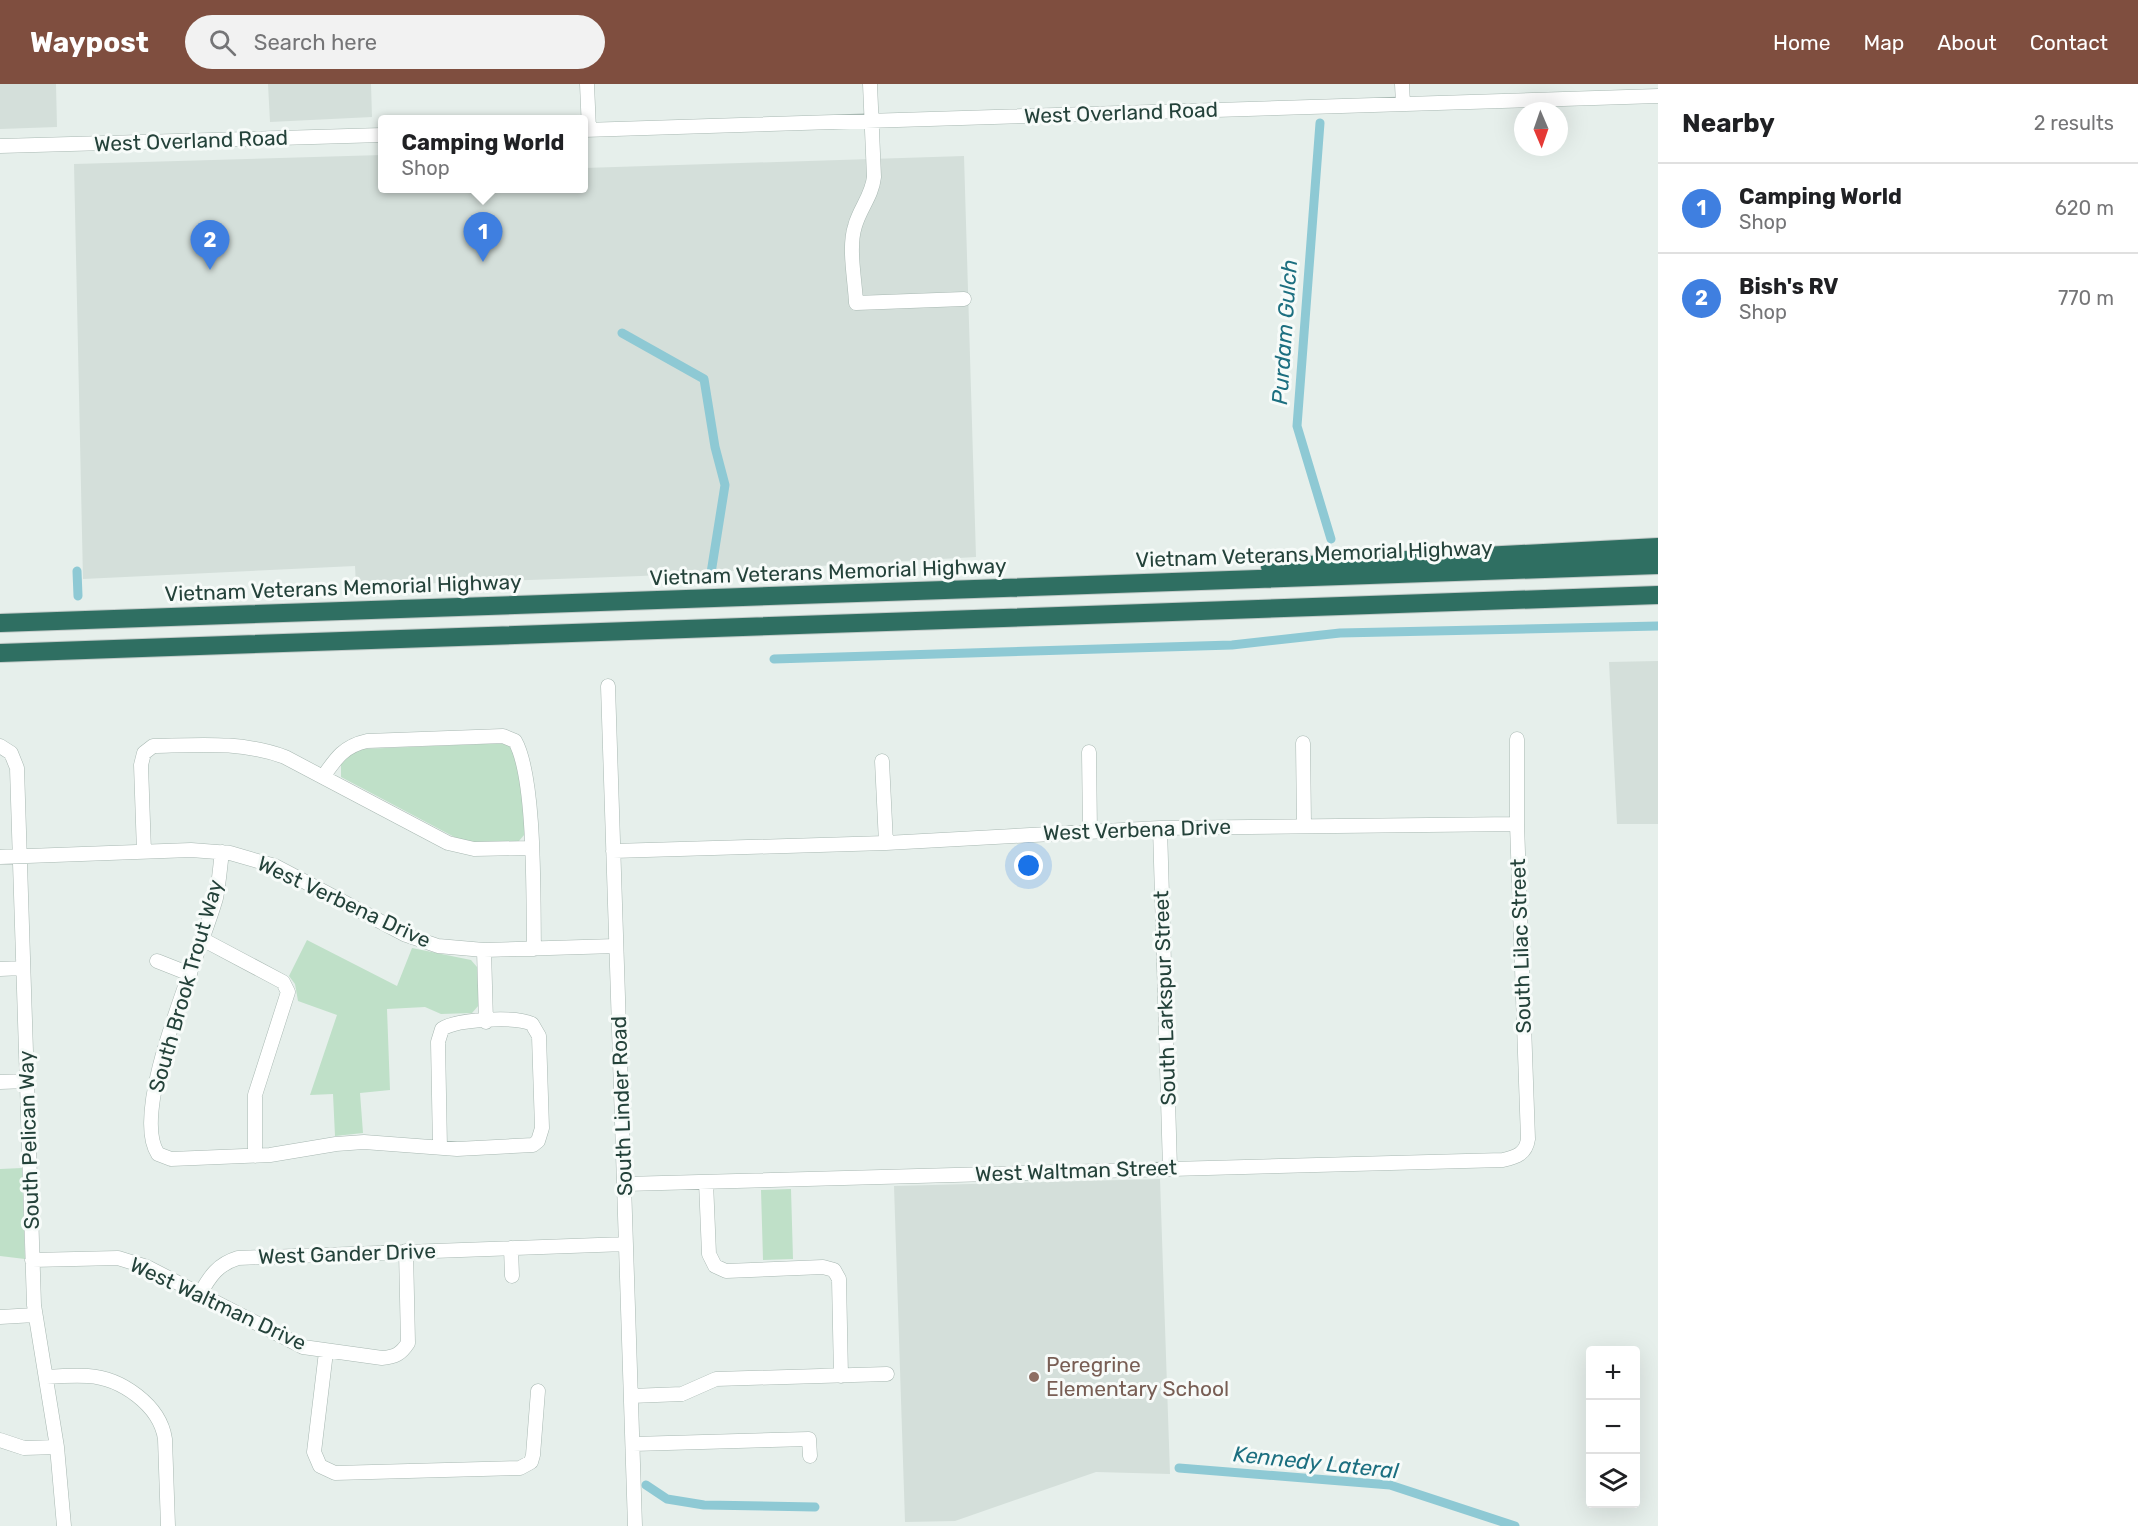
<!DOCTYPE html>
<html lang="en">
<head>
<meta charset="utf-8">
<style>
  body { margin:0; font-family:Rubik,sans-serif; background:#f2f2f2; color:#202124 }
  .controls { position:absolute; right:18px; bottom:18px; display:grid; overflow:hidden; border-radius:6px; box-shadow:0 6px 24px #0002 }
  .controls button { width:54px; height:54px; display:grid; place-items:center; padding:0; border:0; border-bottom:2px solid #e0e0e0; background:#fff; color:#202124; font:30px sans-serif }
  .compass { position:absolute; left:1514px; top:18px; width:54px; height:54px; border-radius:50%; background:#fff; box-shadow:0 6px 24px #0002; rotate:178deg }
  .you { position:absolute; left:1029px; top:782px; width:21px; height:21px; margin:-15px; border:4px solid #fff; border-radius:50%; background:#1a73e8; box-shadow:0 0 0 9px #1a73e833 }
  .badge { display:grid; place-items:center; width:39px; height:39px; border-radius:50%; background:#7f4e3f; color:#fff; font-size:20px; font-weight:700 }
  .pin { position:absolute; translate:-50% -50px; filter:drop-shadow(0 2px 3px #0008) }
  .pin::after { content:''; position:absolute; top:32px; width:21px; height:18px; background:inherit; clip-path:polygon(0 0,100% 0,50% 100%) }
  .popup { position:absolute; left:378px; top:31px; width:210px; height:78px; box-sizing:border-box; display:grid; place-content:center; border-radius:6px; background:#fff; filter:drop-shadow(0 2px 4px #0005); font-size:20px; white-space:nowrap; color:#757577 }
  .popup b { font-size:22px; color:#202124 }
  .popup::after { content:''; position:absolute; left:50%; top:100%; margin-left:-12px; border:12px solid transparent; border-top-color:#fff }
  .list { margin:0; padding:0; list-style:none }
  h2 { display:flex; justify-content:space-between; align-items:center; height:78px; margin:0; padding:0 24px; font-size:26px }
  h2 small { font-size:20px; font-weight:400; color:#757577 }
  .list li { display:grid; grid-template-columns:39px 1fr auto; gap:18px; align-items:center; box-sizing:border-box; height:90px; padding:0 24px; border-top:2px solid #e0e0e0 }
  .list b { display:block; font-size:22px; white-space:nowrap }
  .list p { margin:0; font-size:20px; white-space:nowrap; color:#757577 }
  .list em { font-size:20px; font-style:normal; color:#757577 }
  .icon { flex:none; width:33px; height:33px; fill:none; stroke:currentColor; stroke-width:2; stroke-linecap:round; stroke-linejoin:round }
  .map { position:relative; flex:none; width:1658px; height:1442px; overflow:hidden }
  header { display:flex; align-items:center; gap:36px; box-sizing:border-box; height:84px; padding:0 30px; background:#7f4e3f; color:#fff }
  header strong { font-size:28px }
  nav { display:flex; gap:33px; margin-inline-start:auto; font-size:21px }
  .search { width:420px; height:54px; background:#f2f2f2; display:flex; align-items:center; gap:15px; box-sizing:border-box; padding:0 21px; border-radius:33px; color:#757577; font-size:22px }
  main { display:flex }
  aside { flex:1; background:#fff }
  .map>svg:first-child { display:block }
  .built { fill:#d4dfda }
  .green { fill:#bfe0c8 }
  .lines { fill:none; stroke-linecap:round; stroke-linejoin:round }
  .canal { stroke:#8ec9d4; stroke-width:9 }
  .minor-casing { stroke:#a8b8b2; stroke-width:15 }
  .highway-casing { stroke:#c2cac8; stroke-width:20 }
  .minor { stroke:#fff; stroke-width:14 }
  .highway { stroke:#2f6f62; stroke-width:18 }
  .education-dot { fill:#8d6e63; stroke:#f7fbf9; stroke-width:2 }
  .labels { text-anchor:middle; stroke-width:6; stroke-linejoin:round; paint-order:stroke }
  .street-label { font-size:21px; fill:#24423a; stroke:#f7fbf9 }
  .education-label { font-size:21px; fill:#785e54; stroke:#f7fbf9; text-anchor:start }
  .water-label { font-size:22px; font-style:italic; fill:#1c6f80; stroke:#f7fbf9 }
</style>
</head>
<body>
<header>
<strong>Waypost</strong>
<div class="search"><svg class="icon" aria-label="search" viewBox="0 0 24 24"><circle cx="10" cy="10" r="6"/><path d="M15 15l6 6"/></svg>Search here</div>
<nav><a>Home</a><a>Map</a><a>About</a><a>Contact</a></nav>
</header>
<main>
<div class="map">
<svg width="1658" height="1442" viewBox="0 0 1658 1442">
  <rect width="100%" height="100%" fill="#e6efeb"/>
  <path class="built" d="M0 0H56L57 43 0 45Z
    M268 0H371L372 33 270 38Z
    M382 71V104H584V84L964 72 976 473 641 492 356 502 355 482 83 495 74 80Z
    M1658 577V740H1617L1609 578Z
    M1160 1095 1170 1390 1096 1388 955 1437 905 1438 894 1102Z"/>
  <path class="green" d="M506 659 514 663 523 711 525 750 518 758 485 760 460 756 341 693V680L349 671 361 665Z
    M307 856 397 902 412 864 471 876 477 883 479 921 472 929 441 930 425 923 387 925 390 1006 360 1009 363 1049 335 1052 333 1010 310 1011 337 931 298 917 295 900 289 892Z
    M22 1084 25 1175 0 1172V1085Z
    M791 1105 793 1175 763 1176 761 1106Z"/>
  <g class="lines">
    <path class="canal" d="M1320 39 1297 342 1331 455
      M622 249 704 295 715 363 725 401 711 489
      M77 487 78 512
      M774 575 1232 561 1340 549 1658 542
      M1179 1384 1390 1401 1515 1442
      M646 1401 667 1415 704 1421 815 1423"/>
    <g class="minor-casing">
      <path id="minor" d="M587 0 589 46
        M870 0 874 93C872 112 860 124 855 142 848 164 855 195 856 219L964 215
        M1402 0 1403 20
        M584 46 1658 12
        M0 62 382 51
        M608 602 635 1442
        M1303 659 1304 741
        M0 662 11 669 17 684 34 1221 57 1363 64 1442
        M1089 668 1090 747
        M882 677 886 759
        M323 693C336 674 344 662 367 657L503 652 515 657C536 694 533 817 534 865
        M1160 744 1170 1084
        M613 767 886 759 1160 744 1517 740
        M144 768 141 681 144 669 153 662C199 661 242 657 285 673L448 759 474 765 531 764
        M222 768C220 783 219 799 216 814 202 866 128 1026 158 1070L171 1075 270 1071 336 1060 364 1058 457 1065 533 1061 538 1057 542 1044 539 952 532 940C516 932 457 935 442 945L438 958 440 1064
        M0 773 191 766 230 769 275 782 406 851 438 862 484 866 616 862
        M202 855 283 898 288 908 255 1011V1072
        M484 866 486 938
        M157 877 190 890
        M0 885 23 884
        M0 998 27 997
        M706 1098 709 1170 715 1182 726 1187 823 1183 834 1186 839 1195 841 1292
        M625 1100 1503 1076C1516 1073 1526 1070 1528 1055L1517 740V655
        M511 1164 512 1192
        M32 1176 118 1174 147 1183 303 1263 382 1274C395 1273 401 1270 408 1259L406 1167
        M200 1210C210 1192 218 1180 238 1174L626 1160
        M0 1233 35 1231
        M326 1268 314 1368 320 1382 335 1389 520 1384 531 1378 533 1371 538 1307
        M46 1293C60 1292 74 1291 88 1292 121 1294 160 1321 165 1355L168 1442
        M631 1312 682 1310 716 1295 887 1290
        M0 1356 24 1364 57 1363
        M633 1360 809 1355 810 1372"/>
    </g>
    <g class="highway-casing">
      <path id="highway" d="M1270 483 1658 463
        M0 539 1658 481
        M0 569 1658 511"/>
    </g>
    <use href="#minor" class="minor"/>
    <use href="#highway" class="highway"/>
  </g>
  <circle class="education-dot" cx="1034" cy="1293" r="6"/>
  <g class="labels">
    <g class="street-label">
      <text transform="translate(1121 29) rotate(-2)" y="7">West Overland Road</text>
      <text transform="translate(191 57) rotate(-2)" y="7">West Overland Road</text>
      <text transform="translate(1314 470) rotate(-2)" y="7">Vietnam Veterans Memorial Highway</text>
      <text transform="translate(828 488) rotate(-2)" y="7">Vietnam Veterans Memorial Highway</text>
      <text transform="translate(343 504) rotate(-2)" y="7">Vietnam Veterans Memorial Highway</text>
      <text transform="translate(1137 746) rotate(-2)" y="7">West Verbena Drive</text>
      <text transform="translate(344 818) rotate(25)" y="7">West Verbena Drive</text>
      <text transform="translate(1521 862) rotate(-92)" y="7">South Lilac Street</text>
      <text transform="translate(186 902) rotate(-74)" y="7">South Brook Trout Way</text>
      <text transform="translate(1165 914) rotate(-92)" y="7">South Larkspur Street</text>
      <text transform="translate(622 1022) rotate(-92)" y="7">South Linder Road</text>
      <text transform="translate(29 1056) rotate(-92)" y="7">South Pelican Way</text>
      <text transform="translate(1076 1087) rotate(-2)" y="7">West Waltman Street</text>
      <text transform="translate(347 1170) rotate(-2)" y="7">West Gander Drive</text>
      <text transform="translate(218 1220) rotate(25)" y="7">West Waltman Drive</text>
    </g>
    <g class="education-label">
      <text x="1046" y="1288">Peregrine<tspan x="1046" dy="24">Elementary School</tspan></text>
    </g>
    <g class="water-label">
      <text transform="translate(1284 248) rotate(-86)" y="8">Purdam Gulch</text>
      <text transform="translate(1316 1378) rotate(6)" y="8">Kennedy Lateral</text>
    </g>
  </g>
</svg>
<div class="controls">
<button>+</button>
<button>−</button>
<button><svg class="icon" aria-label="layers" viewBox="0 0 24 24"><path d="M12 4l9 5-9 5-9-5zM3 14l9 5 9-5"/></svg></button>
</div>
<svg class="compass" viewBox="-18 -18 36 36"><path d="M0-13l5 13h-10z" fill="#e53935"/><path d="M0 13l5-13h-10z" fill="#757577"/></svg>
<div class="you"></div>
<div class="pin badge" style="left:483px;top:178px;background:#3f7fe0">1</div>
<div class="popup"><b>Camping World</b>Shop</div>
<div class="pin badge" style="left:210px;top:186px;background:#3f7fe0">2</div>
</div>
<aside>
<h2>Nearby<small>2 results</small></h2>
<ul class="list">
<li><span class="badge" style="background:#3f7fe0">1</span><div><b>Camping World</b><p>Shop</p></div><em>620 m</em></li>
<li><span class="badge" style="background:#3f7fe0">2</span><div><b>Bish's RV</b><p>Shop</p></div><em>770 m</em></li>
</ul>
</aside>
</main>
</body>
</html>
